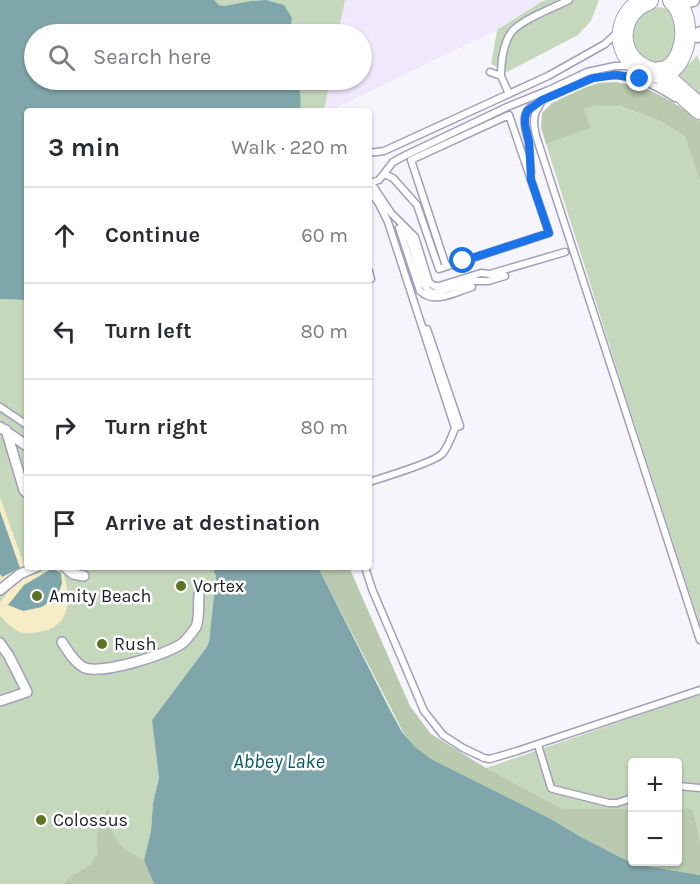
<!DOCTYPE html>
<html lang="en">
<head>
<meta charset="utf-8">
<style>
  body { margin:0; font-family:Karla,sans-serif; background:#f2f2f3; color:#2b2b33 }
  .controls { position:absolute; right:18px; bottom:18px; display:grid; overflow:hidden; border-radius:6px; box-shadow:0 2px 4px #0004 }
  .controls button { width:54px; height:54px; display:grid; place-items:center; padding:0; border:0; border-bottom:2px solid #e1e1e2; background:#fff; color:#2b2b33; font:30px sans-serif }
  .stop { position:absolute; width:18px; height:18px; margin:-14px; border:4px solid #1a73e8; border-radius:50%; background:#fff }
  .stop.end { background:#1a73e8; border-color:#fff; box-shadow:0 2px 6px #0008 }
  .list { margin:0; padding:0; list-style:none }
  h2 { display:flex; justify-content:space-between; align-items:center; height:78px; margin:0; padding:0 24px; font-size:26px }
  h2 small { font-size:20px; font-weight:400; color:#7c7c81 }
  .list li { display:grid; grid-template-columns:39px 1fr auto; gap:18px; align-items:center; box-sizing:border-box; height:96px; padding:0 24px; border-top:2px solid #e1e1e2 }
  .list b { display:block; font-size:22px; white-space:nowrap }
  .list em { font-size:20px; font-style:normal; color:#7c7c81 }
  .icon { flex:none; width:33px; height:33px; fill:none; stroke:currentColor; stroke-width:2; stroke-linecap:round; stroke-linejoin:round }
  .map { position:relative; flex:none; width:700px; height:884px; overflow:hidden }
  .search { position:absolute; background:#fff; box-shadow:0 2px 4px #0004; left:24px; top:24px; width:348px; height:66px; display:flex; align-items:center; gap:15px; box-sizing:border-box; padding:0 21px; border-radius:33px; color:#7c7c81; font-size:22px }
  .panel { position:absolute; background:#fff; box-shadow:0 2px 4px #0004; left:24px; top:108px; width:348px; height:462px; border-radius:6px }
  .map>svg:first-child { display:block }
  .industrial { fill:#f0e8fd }
  .green { fill:#c6d8bc }
  .forest { fill:#b9caae }
  .sand { fill:#f6edc7 }
  .water { fill:#7fa6aa }
  .lines { fill:none; stroke-linecap:round; stroke-linejoin:round }
  .service-casing { stroke:#a29ebe; stroke-width:9 }
  .pedestrian-casing { stroke:#a29ebe; stroke-width:12 }
  .minor-casing { stroke:#a29ebe; stroke-width:15 }
  .primary-casing { stroke:#a29ebe; stroke-width:22 }
  .service { stroke:#fff; stroke-width:6 }
  .pedestrian { stroke:#fff; stroke-width:9 }
  .minor { stroke:#fff; stroke-width:12 }
  .primary { stroke:#fff; stroke-width:20 }
  .route { stroke:#1a73e8; stroke-width:8 }
  .poi-dot { fill:#5d7323; stroke:#fff; stroke-width:2 }
  .labels { text-anchor:middle; stroke-width:5; stroke-linejoin:round; paint-order:stroke }
  .poi-label { font-size:18px; fill:#1d1b27; stroke:#fff; text-anchor:start }
  .water-label { font-size:20px; font-style:italic; fill:#005b62; stroke:#fff }
</style>
</head>
<body>
<div class="map">
<svg width="700" height="884" viewBox="0 0 700 884">
  <rect width="100%" height="100%" fill="#f6f5fc"/>
  <path class="industrial" d="M345 0H543L497 30 329 111H324L330 80H362V34H338Z"/>
  <path class="green" d="M214 0H345L338 34H293L291 25 292 18 283 5 266 0 250 1 224 6 219 5Z
    M546 0H599L591 21 578 35 507 72 491 64 497 30 541 2Z
    M659 7 669 9 677 14 684 49C678 53 665 63 659 63 631 67 615 14 659 7Z
    M697 55 700 63V104L671 76C682 71 690 65 697 55Z
    M292 80H330L324 111H300C302 102 299 95 300 86L292 84Z
    M595 106H618L663 122 685 137 700 182V625L622 385 546 144 590 128 584 109Z
    M0 299 27 300V567H212L216 576 209 642 206 648 152 720 159 778 153 803 151 831 144 860 154 884H0Z
    M700 694V842L693 809H678V762H632V809H563L486 768Z"/>
  <path class="forest" d="M616 82C624 84 633 84 640 87 662 94 682 107 700 121V182L685 137 663 122 619 106H595L584 109 591 128 546 144 541 127 542 113 552 103 584 88 599 83Z
    M318 567H349L410 706 431 734 486 768 563 809H632V862H678V809H693L700 842V875L646 866 624 859 583 838 549 818 431 759 415 748 403 732Z
    M109 807C110 838 116 846 144 860L154 884H63L70 877 92 864V860L98 854C95 835 98 823 109 807Z"/>
  <path class="sand" d="M0 497 25 568 0 588Z
    M51 567H57L63 571C66 583 70 595 67 608 63 625 49 632 32 633 29 633 26 634 23 633 14 631 6 622 0 616V602L20 578 38 573Z"/>
  <path class="water" d="M0 0H214L219 5 224 6 250 1 266 0 284 5 292 18 291 25 293 34H34V80H292V84L300 85C299 94 302 102 300 111H27V300L0 299Z
    M0 511 20 568 2 577 0 574Z
    M212 567H318L389 708 402 732 415 747 431 759 549 818 583 838 624 859 646 866 700 875V884H154L144 860 151 831 153 803 159 778 152 720 206 648 209 642 216 576Z
    M53 568 61 573 62 583 58 595 42 607 23 611 8 605 24 585Z"/>
  <g class="lines">
    <g class="service-casing">
      <path id="service" d="M490 72 501 76 509 94
        M501 76C501 62 503 46 510 34 518 21 555 7 569 0
        M549 90C536 110 530 115 537 139L700 640
        M369 153 384 151 548 76 605 44 618 32
        M531 172C530 163 530 154 529 145 528 136 523 126 525 117 527 105 543 99 553 95 566 89 579 82 592 78 620 69 651 82 675 98
        M384 174 393 178 417 205 439 269 549 233 509 115 411 160 446 266
        M369 183 379 180 393 162 406 155 507 107 549 90 587 72 615 66H632
        M371 183 391 213
        M369 190 379 204 388 222 455 428C452 436 448 447 442 454 434 462 382 478 369 482
        M389 211 415 237 429 282 434 286H439L481 273 490 274 565 252
        M399 228 420 291C435 305 455 292 472 287
        M402 229 409 238 424 284 428 290 432 293 438 292 474 281H488L505 276
        M369 271 371 279
        M427 329 460 426 455 428
        M0 407 27 425
        M365 567 372 589 424 711 443 735 463 748 484 758 490 759 517 751 700 690
        M538 745 551 788 553 789 609 803H617L632 798
        M678 786 700 788"/>
    </g>
    <g class="pedestrian-casing">
      <path id="pedestrian" d="M0 427 27 446
        M6 430 24 490 27 493
        M65 567 73 574 84 576
        M0 590 20 574 36 567
        M62 642C68 651 73 661 83 667 99 676 170 654 184 642 188 638 193 631 196 627 200 618 198 604 199 595
        M0 643 9 656 27 692 0 701"/>
    </g>
    <g class="minor-casing">
      <path id="minor" d="M679 3 693 0
        M697 36 700 33"/>
    </g>
    <g class="primary-casing">
      <path id="primary" d="M648 0C635 5 625 16 623 31 621 43 626 56 636 64 680 98 700 24 673 0
        M659 72 700 109"/>
    </g>
    <use href="#service" class="service"/>
    <use href="#pedestrian" class="pedestrian"/>
    <use href="#minor" class="minor"/>
    <use href="#primary" class="primary"/>
  </g>
  <g class="lines">
    <path class="route" d="M463 261 549 233 531 180 529 142 525 125V117L527 111 542 100 593 78 616 75 640 79"/>
  </g>
  <g class="poi-dot">
    <circle cx="181" cy="586" r="6"/>
    <circle cx="37" cy="596" r="6"/>
    <circle cx="102" cy="644" r="6"/>
    <circle cx="41" cy="820" r="6"/>
  </g>
  <g class="labels">
    <g class="poi-label">
      <text x="193" y="592">Vortex</text>
      <text x="49" y="602">Amity Beach</text>
      <text x="114" y="650">Rush</text>
      <text x="53" y="826">Colossus</text>
    </g>
    <g class="water-label">
      <text x="279" y="768">Abbey Lake</text>
    </g>
  </g>
</svg>
<div class="controls">
<button>+</button>
<button>−</button>
</div>
<div class="stop" style="left:463px;top:261px"></div>
<div class="stop end" style="left:640px;top:79px"></div>
<div class="search"><svg class="icon" aria-label="search" viewBox="0 0 24 24"><circle cx="10" cy="10" r="6"/><path d="M15 15l6 6"/></svg>Search here</div>
<section class="panel">
<h2>3 min<small>Walk · 220 m</small></h2>
<ul class="list">
<li><svg class="icon" aria-label="ahead" viewBox="0 0 24 24"><path d="M12 20V5M6 11l6-6 6 6"/></svg><div><b>Continue</b></div><em>60 m</em></li>
<li><svg class="icon" aria-label="left" viewBox="0 0 24 24"><path d="M17 20v-9H6M10 6l-5 5 5 5"/></svg><div><b>Turn left</b></div><em>80 m</em></li>
<li><svg class="icon" aria-label="right" viewBox="0 0 24 24"><path d="M7 20v-9h11M14 6l5 5-5 5"/></svg><div><b>Turn right</b></div><em>80 m</em></li>
<li><svg class="icon" aria-label="arrive" viewBox="0 0 24 24"><path d="M6 21V4h12l-3 4 3 4H6"/></svg><div><b>Arrive at destination</b></div></li>
</ul>
</section>
</div>
</body>
</html>
